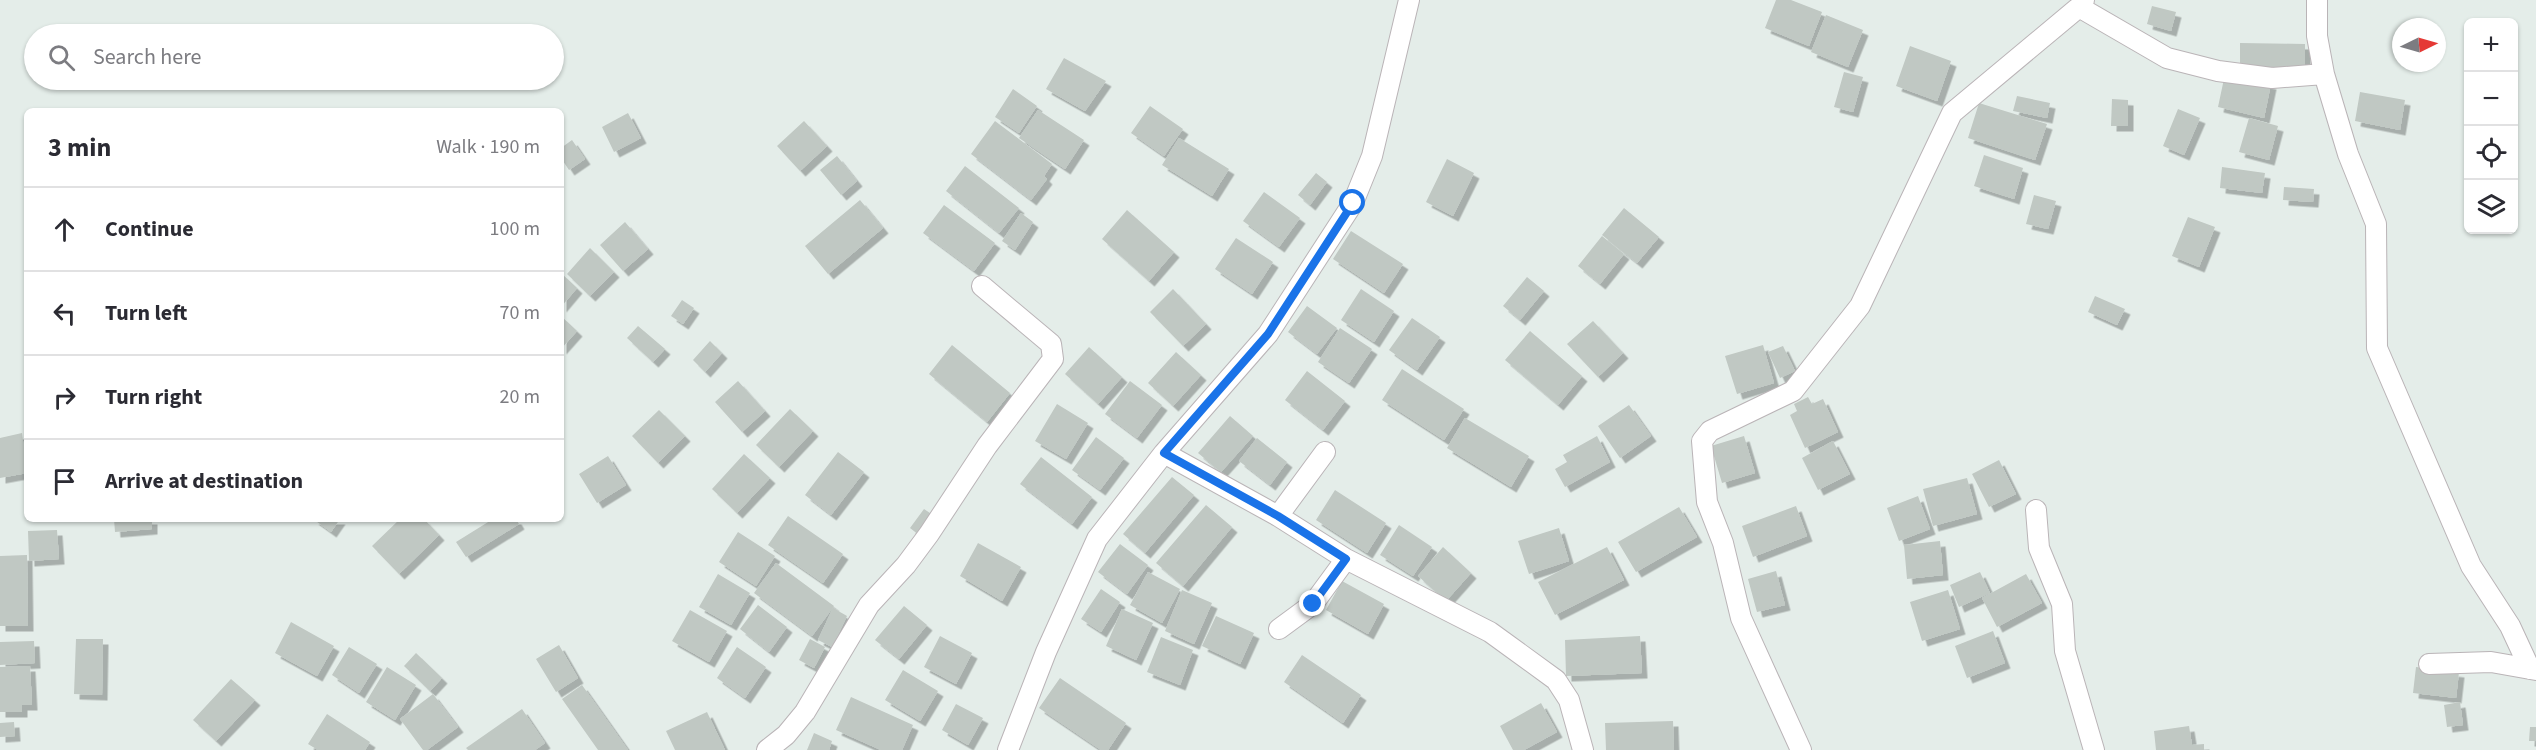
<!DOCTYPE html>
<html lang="en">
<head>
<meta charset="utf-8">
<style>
  body { margin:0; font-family:"Source Sans 3",sans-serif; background:#f7f7f7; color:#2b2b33 }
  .controls { position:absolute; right:18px; top:18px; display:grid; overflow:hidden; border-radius:9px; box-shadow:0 2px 4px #0004 }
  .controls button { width:54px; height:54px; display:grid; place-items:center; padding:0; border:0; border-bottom:2px solid #e1e1e2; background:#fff; color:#2b2b33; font:30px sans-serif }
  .compass { position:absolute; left:2392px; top:18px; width:54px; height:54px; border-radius:50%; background:#fff; box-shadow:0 2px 4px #0004; rotate:85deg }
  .stop { position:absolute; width:18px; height:18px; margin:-14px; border:4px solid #1a73e8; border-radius:50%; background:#fff }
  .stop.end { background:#1a73e8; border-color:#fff; box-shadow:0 2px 6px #0008 }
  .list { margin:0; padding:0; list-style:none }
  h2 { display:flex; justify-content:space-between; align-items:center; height:78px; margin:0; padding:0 24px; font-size:26px }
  h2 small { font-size:20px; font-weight:400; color:#7c7c81 }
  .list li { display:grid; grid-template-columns:39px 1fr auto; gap:18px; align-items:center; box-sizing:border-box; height:84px; padding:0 24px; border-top:2px solid #e1e1e2 }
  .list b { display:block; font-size:22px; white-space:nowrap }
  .list em { font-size:20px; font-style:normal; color:#7c7c81 }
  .icon { flex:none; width:33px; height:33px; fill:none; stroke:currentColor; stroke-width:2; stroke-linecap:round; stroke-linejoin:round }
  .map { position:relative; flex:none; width:2536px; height:750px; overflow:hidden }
  .search { position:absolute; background:#fff; box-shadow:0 2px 4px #0004; left:24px; top:24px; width:540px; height:66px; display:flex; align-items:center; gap:15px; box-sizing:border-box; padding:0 21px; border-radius:33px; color:#7c7c81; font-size:22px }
  .panel { position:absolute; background:#fff; box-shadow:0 2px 4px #0004; left:24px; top:108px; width:540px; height:414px; border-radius:9px }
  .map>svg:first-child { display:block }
  .building { fill:#c0c8c3; filter:url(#shadow) }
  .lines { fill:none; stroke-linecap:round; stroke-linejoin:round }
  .minor-casing { stroke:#bab4b7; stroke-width:22 }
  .minor { stroke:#fff; stroke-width:20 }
  .route { stroke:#1a73e8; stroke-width:8 }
</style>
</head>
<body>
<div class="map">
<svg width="2536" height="750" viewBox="0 0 2536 750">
  <defs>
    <filter id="shadow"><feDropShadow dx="5.5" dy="5.5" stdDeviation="0" flood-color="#0004"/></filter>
  </defs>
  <rect width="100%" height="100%" fill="#e4ede9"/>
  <path class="building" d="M1776 0H1791L1822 12 1809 46 1765 28Z
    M2152 6 2176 12 2171 31 2147 24Z
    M1826 15 1863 30 1848 67 1811 52Z
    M2240 43 2305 44V73L2240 71Z
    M1910 46 1951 61 1937 101 1896 86Z
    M1064 58 1106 81 1085 111 1046 89Z
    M1844 72 1863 77 1853 112 1834 107Z
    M2225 74 2271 84 2264 118 2218 107Z
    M1013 89 1037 106 1019 133 995 117Z
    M2360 92 2405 100 2400 130 2355 121Z
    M2017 96 2050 103 2047 118 2013 111Z
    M2112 99 2128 100V126H2111Z
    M1979 103 2047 124 2035 160 1968 138Z
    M1150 106 1183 129 1164 156 1131 133Z
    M2178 109 2200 118 2184 155 2163 146Z
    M1038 110 1084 140 1065 169 1019 138Z
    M628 113 641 138 614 152 602 127Z
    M2249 118 2278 126 2269 160 2239 152Z
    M804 121 827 146 800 171 777 146Z
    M995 121 1052 164 1044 176 1047 179 1031 200 971 154Z
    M1179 138 1229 169 1212 196 1162 165Z
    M572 140 585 159 569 170 561 158V148Z
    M1984 155 2023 168 2014 199 1974 186Z
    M837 156 857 181 841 195 820 170Z
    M1447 159 1474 173 1453 216 1426 202Z
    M965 166 1019 208 999 233 946 191Z
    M2222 167 2265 173 2262 193 2220 188Z
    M1316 173 1327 182 1310 205 1298 195Z
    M2284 187 2314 189 2313 202 2283 200Z
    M1264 192 1300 218 1279 247 1243 221Z
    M2034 195 2056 201 2048 229 2026 224Z
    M860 200 883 228 828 274 805 246Z
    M944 205 995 243 974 271 923 233Z
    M1624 208 1659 237 1637 263 1602 235Z
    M1127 210 1174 252 1149 281 1102 239Z
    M1021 213 1033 222 1015 250 1002 241Z
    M2188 217 2215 227 2199 267 2172 256Z
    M625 222 648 249 623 271 600 245Z
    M1351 231 1403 264 1384 293 1333 259Z
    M1602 236 1624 254 1600 284 1578 266Z
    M1236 238 1273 262 1252 294 1215 269Z
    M590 248 614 272 590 296 567 274Z
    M561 273 577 288 561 307Z
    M1527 277 1544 291 1520 320 1503 306Z
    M1173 289 1206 324 1183 346 1150 312Z
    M1361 289 1394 311 1374 342 1341 320Z
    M2095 296 2125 309 2117 325 2088 312Z
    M682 300 694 308 683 324 671 316Z
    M1307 306 1337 328 1317 354 1288 332Z
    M561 316 577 331 561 349Z
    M1412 318 1440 337 1417 370 1389 350Z
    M1593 321 1623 353 1598 377 1567 344Z
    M638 326 665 349 653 362 627 338Z
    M1340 328 1372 349 1349 383 1318 362Z
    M1530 331 1582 376 1558 405 1505 360Z
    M710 341 722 353 705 372 693 360Z
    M952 345 1010 393 987 422 929 374Z
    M1763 345 1774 383 1737 394 1725 356Z
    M1783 346 1795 371 1780 378 1768 352Z
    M1089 347 1122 377 1098 404 1065 374Z
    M1176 352 1201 375 1173 406 1148 383Z
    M1402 369 1464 409 1444 440 1382 400Z
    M1307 371 1345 401 1323 430 1285 400Z
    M738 381 765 411 742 432 715 402Z
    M1130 381 1162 405 1137 438 1105 414Z
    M1808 397 1812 404 1823 399 1838 432 1805 448 1790 415 1797 411 1794 404Z
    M1057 404 1088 423 1066 459 1035 441Z
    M1629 405 1651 436 1620 458 1598 426Z
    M790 409 813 431 779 467 756 445Z
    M659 410 685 436 658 463 632 436Z
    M1230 416 1253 436 1221 472 1198 453Z
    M1465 418 1529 456 1511 487 1447 448Z
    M22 433 27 473 0 478V438Z
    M1597 436 1610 462 1565 487 1555 469 1567 462 1563 455Z
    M1744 436 1755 473 1722 483 1711 446Z
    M1096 437 1124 458 1100 490 1072 470Z
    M1257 438 1287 462 1270 485 1239 461Z
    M1833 441 1850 474 1818 490 1802 458Z
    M838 452 864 472 831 515 805 495Z
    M744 454 770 478 737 513 712 489Z
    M608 456 626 485 597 503 579 474Z
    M1041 457 1092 497 1072 524 1020 484Z
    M1999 460 2016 494 1989 507 1972 474Z
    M1172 477 1194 495 1145 553 1123 534Z
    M1967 478 1977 514 1933 526 1923 489Z
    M1335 490 1386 523 1367 553 1316 520Z
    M1918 496 1930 529 1899 541 1887 508Z
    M1206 505 1232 527 1183 586 1156 563Z
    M1796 506 1807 536 1753 557 1742 526Z
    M1679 507 1697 537 1636 572 1618 542Z
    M924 509 933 515 919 535 910 528Z
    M788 516 843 554 823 583 768 545Z
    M114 519H152V529L115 532Z
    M313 519H340L331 532Z
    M400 519H424L439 535 399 574 372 546Z
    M493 519H516L519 524 466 557 456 542Z
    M1399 525 1432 547 1413 576 1380 555Z
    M1559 528 1569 561 1529 574 1518 541Z
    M57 530 59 559 29 561 28 531Z
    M738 532 775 556 756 586 719 562Z
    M1940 541 1943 575 1907 579 1904 545Z
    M978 543 1021 567 1002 601 960 576Z
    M1120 544 1148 565 1127 594 1098 572Z
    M1443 547 1471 573 1446 601 1418 576Z
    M1607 547 1624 580 1555 615 1538 582Z
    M27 555 28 626H0V556Z
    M776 563 834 606 812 636 754 593Z
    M1776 571 1785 605 1757 612 1748 579Z
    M1148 572 1180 589 1162 623 1130 605Z
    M1980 572 1990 593 1959 607 1950 585Z
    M718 574 750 593 731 625 699 607Z
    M2026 574 2042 603 1997 627 1982 598Z
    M1342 581 1384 604 1368 634 1326 610Z
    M1101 589 1120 602 1101 632 1081 619Z
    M1182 590 1212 603 1194 644 1165 631Z
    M1948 590 1960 629 1922 641 1910 602Z
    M758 605 787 627 769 652 740 629Z
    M904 606 927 625 899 659 875 640Z
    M833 608 847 616 832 647 818 640Z
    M1122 609 1153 623 1136 660 1106 646Z
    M690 610 727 631 709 662 672 641Z
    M1216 616 1254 633 1240 664 1202 646Z
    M291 622 334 646 317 676 275 653Z
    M1993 631 2005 663 1967 678 1955 646Z
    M940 636 972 653 956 684 924 667Z
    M1640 636 1642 673 1566 676 1565 640Z
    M1161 637 1193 650 1180 685 1147 672Z
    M76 639H103L102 695 74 694Z
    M810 639 825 647 814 668 799 660Z
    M34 641 35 663 0 665V642Z
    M559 645 578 678 556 692 536 659Z
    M349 647 377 664 359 693 332 675Z
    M737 647 766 667 745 698 717 678Z
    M416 653 442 678 430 691 404 666Z
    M1302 655 1361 695 1343 723 1284 682Z
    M30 666 32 705H22V712H0V667Z
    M387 667 416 685 395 720 366 702Z
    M2416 667 2459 672 2456 698 2413 693Z
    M903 670 938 691 920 721 885 700Z
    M1060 678 1126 723 1108 750H1101L1039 708Z
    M231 679 255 700 216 741 193 720Z
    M582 685 628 750H598L562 699Z
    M433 694 458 727 427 750H423L400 719Z
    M851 697 913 725 902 750H881L836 730Z
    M2460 702 2463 725 2447 727 2444 705Z
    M1541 703 1557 732 1524 750H1513L1500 726Z
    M956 704 983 718 968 745 942 730Z
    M522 709 545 743 535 750H468L466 748Z
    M707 712 725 750H675L666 731Z
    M327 714 370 742 365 750H318L308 744Z
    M1673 721 1674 750H1606L1605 723Z
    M14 722 15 736 0 737V723Z
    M2189 726 2192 745 2204 744V750H2156L2154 731Z
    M2530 727H2536V741H2529Z
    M814 733 832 741 829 750H807Z"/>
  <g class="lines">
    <g class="minor-casing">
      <path id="minor" d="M2079 7 2167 58 2218 71 2272 78 2324 74 2317 36V0
        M2324 74 2348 154 2376 224 2377 348 2471 566 2510 626 2530 669
        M1164 453 1278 516 1346 559 1490 632 1556 680 1569 700 1583 750
        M2036 510 2039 548 2062 604 2065 651 2094 750
        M1278 516 1325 452
        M1279 629 1313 604 1346 559
        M2429 664 2491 662 2536 670
        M767 750 786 735 805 712 869 605 906 565 929 534 987 446 1053 359 1051 344 982 286
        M1008 750 1046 652 1097 539 1164 453 1268 334 1353 203 1372 156 1409 0
        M1801 750 1741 618 1723 543 1707 502 1702 441 1710 431 1793 391 1860 306 1952 113 2079 7 2084 0"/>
    </g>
    <use href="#minor" class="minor"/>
  </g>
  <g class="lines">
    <path class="route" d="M1313 604 1346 559 1278 516 1164 453 1268 334 1353 203"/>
  </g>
</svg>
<div class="controls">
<button>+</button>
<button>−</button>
<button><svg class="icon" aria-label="locate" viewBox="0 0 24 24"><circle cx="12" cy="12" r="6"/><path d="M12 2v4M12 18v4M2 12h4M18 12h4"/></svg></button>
<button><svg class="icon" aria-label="layers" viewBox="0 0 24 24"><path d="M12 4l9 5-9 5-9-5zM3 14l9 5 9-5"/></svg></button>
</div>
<svg class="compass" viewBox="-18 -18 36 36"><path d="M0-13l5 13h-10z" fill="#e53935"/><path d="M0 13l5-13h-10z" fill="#7c7c81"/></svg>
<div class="stop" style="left:1353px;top:203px"></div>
<div class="stop end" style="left:1313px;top:604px"></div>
<div class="search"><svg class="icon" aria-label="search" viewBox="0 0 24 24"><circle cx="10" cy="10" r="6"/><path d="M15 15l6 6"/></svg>Search here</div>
<section class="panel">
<h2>3 min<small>Walk · 190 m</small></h2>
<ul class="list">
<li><svg class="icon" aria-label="ahead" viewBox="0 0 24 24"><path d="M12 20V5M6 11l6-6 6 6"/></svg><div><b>Continue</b></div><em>100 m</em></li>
<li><svg class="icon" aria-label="left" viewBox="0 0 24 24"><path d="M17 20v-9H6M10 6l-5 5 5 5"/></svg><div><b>Turn left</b></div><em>70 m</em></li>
<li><svg class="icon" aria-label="right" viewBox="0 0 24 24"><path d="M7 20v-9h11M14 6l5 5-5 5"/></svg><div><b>Turn right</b></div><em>20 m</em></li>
<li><svg class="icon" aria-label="arrive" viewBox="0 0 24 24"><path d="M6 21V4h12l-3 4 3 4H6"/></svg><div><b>Arrive at destination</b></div></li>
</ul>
</section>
</div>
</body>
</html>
